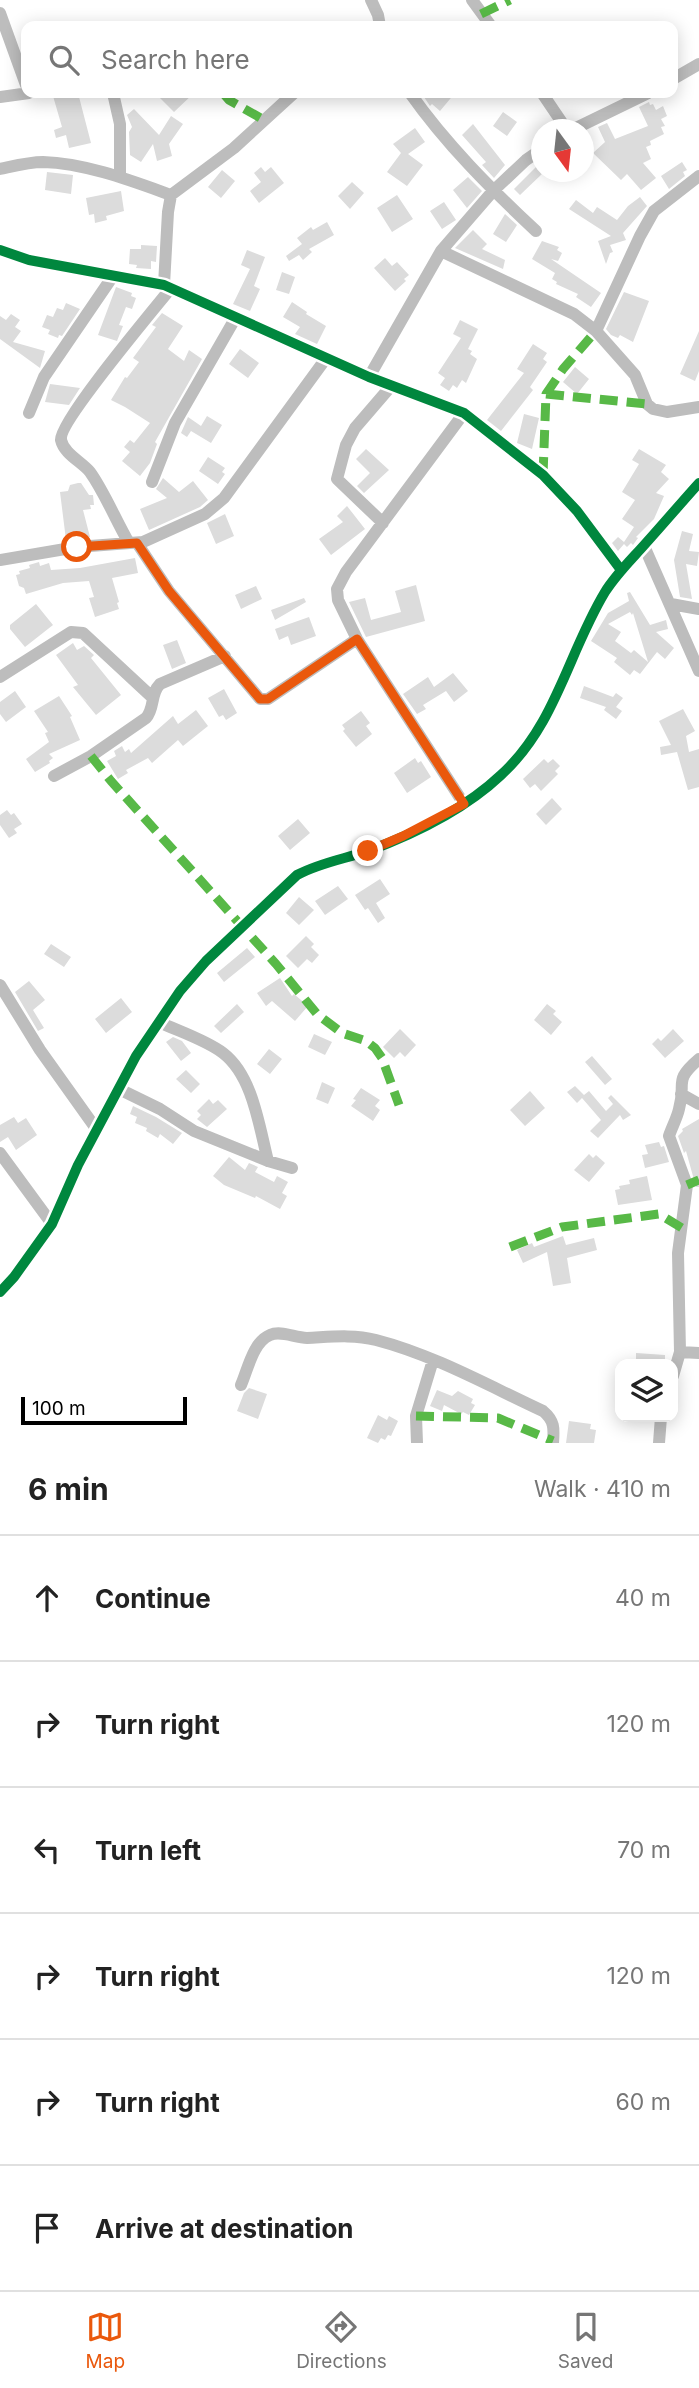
<!DOCTYPE html>
<html lang="en">
<head>
<meta charset="utf-8">
<style>
  body { margin:0; font-family:Inter,sans-serif; background:#f2f2f2; color:#222 }
  .controls { position:absolute; right:21px; bottom:21px; display:grid; overflow:hidden; border-radius:14px; box-shadow:0 4px 18px #0003 }
  .controls button { width:63px; height:63px; display:grid; place-items:center; padding:0; border:0; border-bottom:2px solid #e0e0e0; background:#fff; color:#222; font:35px sans-serif }
  .compass { position:absolute; left:531px; top:119px; width:63px; height:63px; border-radius:50%; background:#fff; box-shadow:0 4px 18px #0003; rotate:165deg }
  .scale { position:absolute; left:21px; bottom:18px; width:166px; box-sizing:border-box; padding-left:7px; border:4px solid #000; border-top:0; font-size:19px; line-height:24px; white-space:nowrap; color:#000; -webkit-text-stroke:5px #fff; paint-order:stroke }
  .stop { position:absolute; width:21px; height:21px; margin:-16px; border:5px solid #ea580c; border-radius:50%; background:#fff }
  .stop.end { background:#ea580c; border-color:#fff; box-shadow:0 2px 7px #0008 }
  .list { margin:0; padding:0; list-style:none }
  h2 { display:flex; justify-content:space-between; align-items:center; height:91px; margin:0; padding:0 28px; font-size:30px }
  h2 small { font-size:23px; font-weight:400; color:#767676 }
  .list li { display:grid; grid-template-columns:46px 1fr auto; gap:21px; align-items:center; box-sizing:border-box; height:126px; padding:0 28px; border-top:2px solid #e0e0e0 }
  .list b { display:block; font-size:26px; white-space:nowrap }
  .list em { font-size:23px; font-style:normal; color:#767676 }
  .icon { flex:none; width:38px; height:38px; fill:none; stroke:currentColor; stroke-width:2; stroke-linecap:round; stroke-linejoin:round }
  .map { position:relative; flex:none; width:699px; height:1443px; overflow:hidden }
  .search { position:absolute; background:#fff; box-shadow:0 4px 18px #0003; left:21px; right:21px; top:21px; height:77px; display:flex; align-items:center; gap:18px; box-sizing:border-box; padding:0 24px; border-radius:14px; color:#767676; font-size:26px }
  .sheet { height:847px; background:#fff }
  nav { display:flex; justify-content:space-around; align-items:center; box-sizing:border-box; height:98px; border-top:2px solid #e0e0e0; background:#fff; font-size:19px; color:#767676 }
  nav a { display:grid; justify-items:center; gap:4px }
  nav .on { color:#ea580c }
  .map>svg:first-child { display:block }
  .building { fill:#dcdcdc; fill-rule:evenodd }
  .lines { fill:none; stroke-linecap:round; stroke-linejoin:round }
  .minor { stroke:#bdbdbd; stroke-width:12 }
  .quiet { stroke:#58b947; stroke-width:9; stroke-dasharray:18 9; stroke-linecap:butt }
  .cycleway-casing { stroke:#fff; stroke-width:15 }
  .cycleway { stroke:#00873e; stroke-width:10 }
  .route { stroke:#ea580c; stroke-width:9 }
</style>
</head>
<body>
<div class="map">
<svg width="699" height="1443" viewBox="0 0 699 1443">
  <rect width="100%" height="100%" fill="#fff"/>
  <path class="building" d="M64 93H78L91 143 69 148 66 135 56 138 54 130 62 127 53 96Z
    M155 93H194L174 112Z
    M427 93H455L440 111 432 104 430 106 424 97Z
    M649 102 650 105 653 104 656 110 663 106 667 116 661 119 665 126 661 127 664 134 650 141 651 145 646 147 651 159 643 163 656 178 641 190 627 174 621 180 593 153 605 142 598 127 607 123 615 139 648 126 639 107Z
    M134 109 159 135 171 116 183 124 169 144 172 156 157 161 153 144 141 162 130 155 129 132 132 127 127 115Z
    M503 112 517 122 507 136 493 126Z
    M473 124 505 165 494 178 482 165 486 162 462 135Z
    M415 128 425 142 408 154 423 165 407 186 387 172 401 153 393 144Z
    M682 162 687 170 683 172 685 176 669 189 661 176Z
    M537 166 543 173 520 195 514 189Z
    M261 167 265 172 271 167 284 183 259 203 250 191 261 182 254 173Z
    M222 170 235 181 221 198 208 187Z
    M47 172 73 175 71 194 45 190Z
    M468 177 482 191 467 208 453 190Z
    M352 182 364 193 350 209 338 196Z
    M121 191 124 211 106 216 107 220 95 223 94 214 89 215 86 198Z
    M397 195 413 219 392 232 377 208Z
    M640 197 647 206 623 233 626 240 610 245 613 252 610 253 606 264 598 241 611 236 569 209 576 200 593 213 597 207 617 220 628 206Z
    M444 202 456 220 442 229 430 211Z
    M505 214 517 225 506 242 493 234Z
    M327 222 334 235 309 249 312 252 303 260 299 255 289 261 286 256 302 244 297 238 311 227 313 230Z
    M473 230 487 244 482 249 505 260 503 269 455 248Z
    M542 241 559 247 557 250 562 253 558 261 551 259 601 293 591 307 576 297 578 294 556 284 557 282 552 279 555 273 532 259Z
    M141 245 157 246 156 262 151 261V269L136 268 137 265 129 264 130 249H141Z
    M247 250 265 257 254 286 260 289 250 311 233 304 250 269 241 265Z
    M385 258 392 266 397 262 409 275 404 279 406 281 395 291 374 268Z
    M282 272 295 277 289 294 276 290Z
    M116 287 132 293 131 296 136 298 132 309 126 307 119 325 123 326 117 341 98 335Z
    M624 292 649 301 633 342 620 335 618 338 611 335 606 329Z
    M292 302 307 312 306 314 326 326 317 344 295 334 300 327 283 317Z
    M66 303 80 309 62 336 59 335 58 338 48 334 50 330 42 327 47 315 53 317 57 308 63 310Z
    M162 313 183 326 168 349 184 361 189 350 202 359 155 442 157 444 150 463 140 476 122 461 130 452 124 447 130 440 134 443 150 423 125 407 111 400 125 377 127 378 139 362 133 358 156 327 152 325Z
    M11 314 20 320 15 327 21 331 13 342 45 351 40 368 0 339V316L6 320Z
    M460 320 478 329 468 349 472 351 470 354 477 359 466 383 462 380 457 388 453 385 449 391 440 385 445 378 438 373 461 338 453 334Z
    M699 331V371L695 381 680 374Z
    M533 344 547 353 543 359 547 362 530 387 533 390 501 431 487 420 524 373 517 369Z
    M240 349 259 363 248 378 229 364Z
    M575 367 589 379 577 394 563 382Z
    M50 384 80 388 69 405 45 402Z
    M524 414 539 418 532 449 517 443Z
    M207 416 222 425 211 443 191 431 187 437 181 433 188 417 201 426Z
    M366 449 389 470 364 493 357 486 370 473 356 459Z
    M639 449 666 465 661 472 669 479 656 493 664 496 654 519 636 537 638 538 633 545 631 543 627 547 624 544 618 551 612 543 618 537 624 542 634 527 622 519 635 500 622 492 639 464 632 460Z
    M208 457 225 468 222 472 225 474 218 484 199 471Z
    M163 478 179 492 193 481 208 500 200 507 149 530 140 509 167 498 156 489Z
    M78 483H81L89 495H93L94 505H90L91 509 83 510 90 537 66 540 60 492 68 491 70 485Z
    M347 506 365 529 331 555 319 539 343 522 337 516Z
    M225 514 234 536 216 544 207 523Z
    M682 531 693 534 689 551 699 552 697 566 686 564 692 599 680 597 674 560Z
    M135 558 138 573 112 578 119 602 117 603 119 609 95 617 89 598 94 597 89 581 63 583 26 594 24 588 19 586 16 575 20 574 19 571 30 568 29 565 39 562 40 566 49 563 51 570 80 568Z
    M416 585 425 621 366 637 349 602 365 598 371 620 401 612 395 591Z
    M256 586 262 599 241 609 235 595Z
    M630 592 650 625 666 620 668 629 656 632 674 648 665 659 657 652 640 674 634 670 630 675 614 662 617 658 591 641 608 613 629 601 627 593ZM630 612 632 615 633 613 648 662 634 650 631 653 615 641 621 632 608 624Z
    M304 598 306 602 275 620 271 610Z
    M36 604 53 625 25 647 10 629V625Z
    M309 617 316 636 291 645 288 636 279 640 275 629Z
    M177 640 186 663 172 669 163 645Z
    M73 643 77 650 84 646 94 655 91 658 121 695 96 715 73 687 78 685 56 655Z
    M453 673 468 691 454 702 446 691 423 705 426 709 417 714 403 694 428 677 434 687Z
    M584 686 613 697 616 693 623 698 616 707 622 711 616 719 604 710 606 707 580 698Z
    M224 689 237 713 226 720 223 715 219 717 208 698Z
    M15 691 26 707 6 722 0 714V702Z
    M59 696 72 716 70 717 80 740 49 754 53 758 49 761 50 763 35 772 26 759 49 742 45 733 48 732 34 711Z
    M683 709 695 731 686 736 689 752 699 749V787L688 790 677 752 661 755 660 747 671 745 659 721Z
    M196 710 208 726 183 746 178 740 152 763 148 758 126 770 128 773 118 779 107 761 116 756 114 751 122 746 125 752 129 749 131 753 173 716 178 724Z
    M361 711 370 723 366 726 372 734 356 747 343 731 345 729 342 725Z
    M415 758 418 763 421 761 431 777 407 793 394 773Z
    M544 759 548 763 553 759 560 766 555 771 558 774 541 791 535 784 530 788 523 779Z
    M552 798 562 809 546 825 536 814Z
    M7 810 11 815 14 813 22 824 14 829 17 833 9 838 0 825V815Z
    M298 819 310 833 290 850 278 836Z
    M380 879 390 894 376 903 385 918 378 923 368 908 365 910 355 895Z
    M338 886 348 899 325 915 315 901Z
    M299 897 314 910 299 925 286 913Z
    M306 936 314 944 311 947 319 955 312 963 307 959 298 968 286 956Z
    M51 944 71 957 64 967 44 954Z
    M247 948 255 957 224 982 217 973Z
    M280 978 292 996 294 994 308 1006 295 1021 272 1001 266 1006 257 993Z
    M29 981 45 1000 33 1010 44 1028 38 1031 15 992Z
    M121 998 132 1012 106 1033 95 1019Z
    M237 1004 244 1012 221 1033 214 1026Z
    M547 1004 556 1011 553 1014 562 1022 551 1035 534 1020Z
    M400 1029 416 1045 405 1057 400 1052 394 1058 383 1047Z
    M673 1029 684 1041 665 1058 652 1044 658 1038 661 1041Z
    M314 1034 332 1042 325 1055 308 1047Z
    M173 1037 182 1041 191 1053 181 1061 166 1042Z
    M269 1049 282 1059 270 1074 257 1064Z
    M592 1056 612 1079 605 1085 585 1062Z
    M186 1070 200 1084 191 1093 176 1079Z
    M322 1082 335 1088 328 1104 316 1099Z
    M575 1086 584 1095 589 1091 606 1111 613 1104 608 1098 611 1095 631 1115 623 1120 620 1115 598 1138 590 1131 601 1120 582 1098 577 1103 567 1092Z
    M361 1088 380 1100 375 1106 380 1110 373 1121 351 1106 356 1100 353 1099Z
    M530 1091 545 1108 525 1126 510 1110Z
    M209 1099 213 1104 218 1100 227 1109 207 1127 197 1119 201 1115 197 1111Z
    M133 1106 156 1117 182 1133 173 1144 160 1134 158 1138 146 1131 147 1128 135 1123 137 1117 130 1114Z
    M14 1117 18 1123 26 1118 37 1135 16 1150 8 1137 0 1142V1125Z
    M699 1119V1187H696L686 1151 684 1153 678 1136 683 1131 682 1129Z
    M659 1142 661 1147 664 1146 669 1162 645 1168 642 1155 648 1154 645 1145Z
    M589 1154 593 1158 596 1155 605 1163 589 1182 574 1170Z
    M229 1157 245 1170 249 1163 258 1167 255 1172 274 1182 277 1176 288 1182 282 1193 287 1196 280 1209 256 1196 255 1198 224 1185 213 1176Z
    M647 1176 652 1200 618 1205 615 1190 620 1189 619 1186 630 1184 629 1180Z
    M563 1236 566 1245 594 1238 597 1250 567 1258 571 1283 553 1286 547 1252 523 1263 517 1250 532 1243 534 1247Z
    M636 1353 665 1355V1364H636Z
    M249 1388 267 1394 258 1419 237 1411 244 1393Z
    M437 1390 452 1396 458 1391 473 1399 471 1403 475 1405 469 1415 463 1412 461 1414 444 1405 442 1411 430 1406Z
    M378 1415 387 1420 389 1416 398 1421 391 1436 388 1435 385 1440 381 1438 378 1443 367 1438Z
    M569 1421 591 1424 590 1429 596 1430 594 1443H566Z"/>
  <g class="lines">
    <path class="minor" d="M371 0 378 15 380 26
      M472 0 491 26
      M0 13 26 85
      M673 79 699 64
      M113 93 120 124V177
      M410 93C446 144 490 188 536 231
      M542 93 567 130
      M0 97 29 93
      M572 130 648 93
      M0 169C14 166 29 162 43 162 85 163 132 181 171 195
      M0 250 29 260 164 285 369 377 464 413 543 475 577 511 621 570
      M441 251 574 314 596 331 635 375 647 404 653 409 667 412 699 407
      M164 285 168 212 171 195 234 148 294 93
      M596 331 640 236 654 211 699 176
      M369 377 441 251 493 191 526 160 542 149
      M29 413 44 377 113 276
      M152 482 175 423 236 317
      M383 523 337 479 346 445 355 428 392 385
      M129 543C116 521 105 493 90 472 82 462 64 454 61 440 58 423 155 308 171 288
      M137 543 169 591 260 699H268L357 639
      M644 546 699 671
      M0 560 77 547 143 542 205 514 224 498 327 357
      M671 604 699 609
      M0 677 71 632 83 633 153 698
      M54 776 91 756 146 718C155 708 150 694 160 684L225 656
      M464 804 357 639 338 600 337 589 346 572 464 413
      M0 985 40 1050 97 1130
      M159 1022C178 1031 206 1040 223 1053 253 1076 259 1126 268 1161
      M119 1089 160 1109 194 1131 268 1161 292 1168
      M681 1094 699 1104
      M0 1153 52 1224
      M0 1292 14 1277 52 1224 78 1165 136 1056 180 991 206 961 297 875C319 863 344 859 368 851 414 834 465 809 501 775 556 725 568 653 605 592 617 573 632 559 646 543 664 523 681 503 699 483
      M680 1352 699 1353
      M673 1376 680 1352 678 1253 687 1185 669 1136C672 1127 677 1118 679 1109 687 1082 672 1082 699 1059
      M241 1385C248 1369 253 1342 270 1335 281 1330 295 1338 307 1338 330 1337 352 1334 376 1340 434 1355 489 1386 543 1411 555 1421 554 1429 553 1443
      M417 1443 416 1416 433 1360
      M659 1443 661 1417"/>
    <path class="quiet" d="M481 14 510 0
      M192 24 193 26
      M223 93 229 100 264 120
      M546 394 647 404
      M543 475 546 394 563 369 596 331
      M91 756 111 781 276 964 317 1014 342 1033 366 1041 375 1048 382 1058 399 1105
      M687 1185 699 1180
      M510 1247 562 1227 659 1214 682 1228
      M416 1416 498 1418 553 1441"/>
    <g class="cycleway-casing">
      <path id="cycleway" d="M0 250 29 260 164 285 369 377 464 413 543 475 577 511 621 570
        M0 1292 14 1277 52 1224 78 1165 136 1056 180 991 206 961 297 875C319 863 344 859 368 851 414 834 465 809 501 775 556 725 568 653 605 592 617 573 632 559 646 543 664 523 681 503 699 483"/>
    </g>
    <use href="#cycleway" class="cycleway"/>
  </g>
  <g class="lines">
    <path class="route" d="M77 547 137 543 169 591 260 699H268L357 639 464 804 403 836 368 851"/>
  </g>
</svg>
<div class="controls">
<button><svg class="icon" aria-label="layers" viewBox="0 0 24 24"><path d="M12 4l9 5-9 5-9-5zM3 14l9 5 9-5"/></svg></button>
</div>
<svg class="compass" viewBox="-18 -18 36 36"><path d="M0-13l5 13h-10z" fill="#e53935"/><path d="M0 13l5-13h-10z" fill="#767676"/></svg>
<div class="scale">100 m</div>
<div class="stop" style="left:77px;top:547px"></div>
<div class="stop end" style="left:368px;top:851px"></div>
<div class="search"><svg class="icon" aria-label="search" viewBox="0 0 24 24"><circle cx="10" cy="10" r="6"/><path d="M15 15l6 6"/></svg>Search here</div>
</div>
<section class="sheet">
<h2>6 min<small>Walk · 410 m</small></h2>
<ul class="list">
<li><svg class="icon" aria-label="ahead" viewBox="0 0 24 24"><path d="M12 20V5M6 11l6-6 6 6"/></svg><div><b>Continue</b></div><em>40 m</em></li>
<li><svg class="icon" aria-label="right" viewBox="0 0 24 24"><path d="M7 20v-9h11M14 6l5 5-5 5"/></svg><div><b>Turn right</b></div><em>120 m</em></li>
<li><svg class="icon" aria-label="left" viewBox="0 0 24 24"><path d="M17 20v-9H6M10 6l-5 5 5 5"/></svg><div><b>Turn left</b></div><em>70 m</em></li>
<li><svg class="icon" aria-label="right" viewBox="0 0 24 24"><path d="M7 20v-9h11M14 6l5 5-5 5"/></svg><div><b>Turn right</b></div><em>120 m</em></li>
<li><svg class="icon" aria-label="right" viewBox="0 0 24 24"><path d="M7 20v-9h11M14 6l5 5-5 5"/></svg><div><b>Turn right</b></div><em>60 m</em></li>
<li><svg class="icon" aria-label="arrive" viewBox="0 0 24 24"><path d="M6 21V4h12l-3 4 3 4H6"/></svg><div><b>Arrive at destination</b></div></li>
</ul>
</section>
<nav>
<a class="on"><svg class="icon" aria-label="map" viewBox="0 0 24 24"><path d="M3 6l6-2 6 2 6-2v14l-6 2-6-2-6 2zM9 4v14M15 6v14"/></svg>Map</a>
<a><svg class="icon" aria-label="directions" viewBox="0 0 24 24"><path d="M12 3l9 9-9 9-9-9zM9 14v-3h6M13 9l2 2-2 2"/></svg>Directions</a>
<a><svg class="icon" aria-label="saved" viewBox="0 0 24 24"><path d="M7 4h10v16l-5-4-5 4z"/></svg>Saved</a>
</nav>
</body>
</html>
